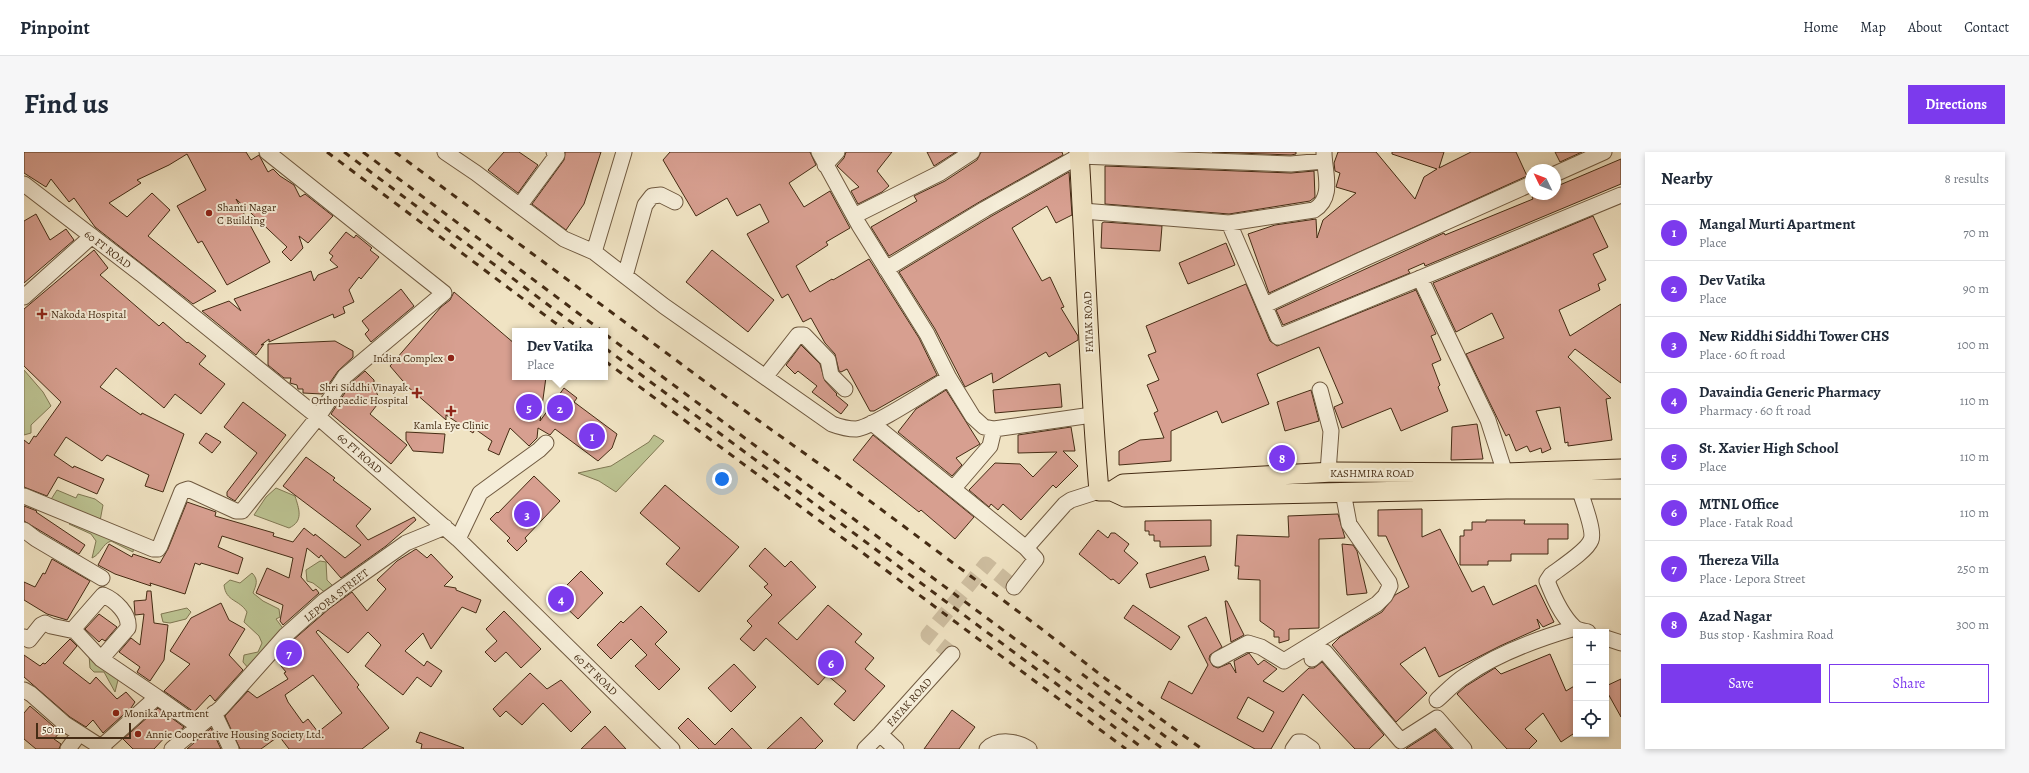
<!DOCTYPE html>
<html lang="en">
<head>
<meta charset="utf-8">
<style>
  body { margin:0; font-family:Alegreya,serif; background:#f6f6f7; color:#1f2937 }
  .controls { position:absolute; right:12px; bottom:12px; display:grid; overflow:hidden; border-radius:0px; box-shadow:0 2px 6px #0003 }
  .controls button { width:36px; height:36px; display:grid; place-items:center; padding:0; border:0; border-bottom:1px solid #e0e1e3; background:#fff; color:#1f2937; font:20px sans-serif }
  .compass { position:absolute; left:1501px; top:12px; width:36px; height:36px; border-radius:50%; background:#fff; box-shadow:0 2px 6px #0003; rotate:313deg }
  .scale { position:absolute; left:12px; bottom:10px; width:95px; box-sizing:border-box; padding-left:4px; border:2px solid #452c14; border-top:0; font-size:11px; line-height:14px; white-space:nowrap; color:#452c14; -webkit-text-stroke:3px #f5edd8; paint-order:stroke }
  .you { position:absolute; left:698px; top:327px; width:14px; height:14px; margin:-10px; border:3px solid #fff; border-radius:50%; background:#1a73e8; box-shadow:0 0 0 6px #1a73e833 }
  .badge { display:grid; place-items:center; width:26px; height:26px; border-radius:50%; background:#7c3aed; color:#fff; font-size:13px; font-weight:700 }
  .pin { position:absolute; translate:-50% -50%; border:2px solid #fff; box-shadow:0 1px 4px #0006 }
  .popup { position:absolute; left:488px; top:176px; width:96px; height:52px; box-sizing:border-box; display:grid; place-content:center; border-radius:0px; background:#fff; filter:drop-shadow(0 1px 3px #0005); font-size:13px; white-space:nowrap; color:#747a83 }
  .popup b { font-size:15px; color:#1f2937 }
  .popup::after { content:''; position:absolute; left:50%; top:100%; margin-left:-8px; border:8px solid transparent; border-top-color:#fff }
  .list { margin:0; padding:0; list-style:none }
  h2 { display:flex; justify-content:space-between; align-items:center; height:52px; margin:0; padding:0 16px; font-size:17px }
  h2 small { font-size:13px; font-weight:400; color:#747a83 }
  .list li { display:grid; grid-template-columns:26px 1fr auto; gap:12px; align-items:center; box-sizing:border-box; height:56px; padding:0 16px; border-top:1px solid #e0e1e3 }
  .list b { display:block; font-size:15px; white-space:nowrap }
  .list p { margin:0; font-size:13px; white-space:nowrap; color:#747a83 }
  .list em { font-size:13px; font-style:normal; color:#747a83 }
  .actions { display:flex; gap:8px; padding:12px 16px }
  .actions a { flex:1; padding:9px 0; border:1px solid #7c3aed; border-radius:0px; text-align:center; font-size:14px; color:#7c3aed }
  .actions .main { background:#7c3aed; color:#fff }
  .icon { flex:none; width:22px; height:22px; fill:none; stroke:currentColor; stroke-width:2; stroke-linecap:round; stroke-linejoin:round }
  .map { position:relative; flex:none; width:1597px; height:597px; overflow:hidden; border-radius:0px }
  header { display:flex; align-items:center; gap:24px; box-sizing:border-box; height:56px; padding:0 20px; background:#fff; border-bottom:1px solid #e0e1e3 }
  header strong { font-size:19px }
  nav { display:flex; gap:22px; margin-inline-start:auto; font-size:14px }
  .intro { display:flex; align-items:center; justify-content:space-between; box-sizing:border-box; height:96px; padding:0 24px }
  h1 { margin:0; font-size:28px }
  .button { padding:10px 18px; border-radius:0px; background:#7c3aed; color:#fff; font-size:14px; font-weight:700 }
  main { display:flex; gap:24px; padding:0 24px }
  aside { flex:1; background:#fff; border-radius:0px; box-shadow:0 2px 6px #0003 }
  .map>svg:first-child { display:block }
  .green { fill:#bcc392; stroke:#807853 }
  .building { fill:#d79f90; stroke:#452c14; fill-rule:evenodd }
  .lines { fill:none; stroke-linecap:round; stroke-linejoin:round }
  .minor-tunnel { stroke:#cebea0; stroke-width:15; stroke-dasharray:15 8; stroke-linecap:butt }
  .minor-casing { stroke:#705a40; stroke-width:17 }
  .major-casing { stroke:#452c14; stroke-width:21 }
  .minor { stroke:#f5edd8; stroke-width:15 }
  .major { stroke:#f0e3c3; stroke-width:19 }
  .rail { stroke:#452c14; stroke-width:3; stroke-dasharray:7 7; stroke-linecap:butt }
  .poi-dot { fill:#8f2418; stroke:#f5edd8; stroke-width:1.5 }
  .labels { text-anchor:middle; stroke-width:4; stroke-linejoin:round; paint-order:stroke }
  .poi-label { font-size:11px; fill:#452c14; stroke:#f5edd8; text-anchor:start }
  .street-label { font-size:11px; fill:#452c14; stroke:#f5edd8 }
</style>
</head>
<body>
<header>
<strong>Pinpoint</strong>
<nav><a>Home</a><a>Map</a><a>About</a><a>Contact</a></nav>
</header>
<div class="intro"><h1>Find us</h1><a class="button">Directions</a></div>
<main>
<div class="map">
<svg width="1597" height="597" viewBox="0 0 1597 597">
  <rect width="100%" height="100%" fill="#f0e3c3"/>
  <filter id="stains"><feTurbulence type="fractalNoise" baseFrequency=".005" numOctaves="4"/><feColorMatrix values="0 0 0 0 .2 0 0 0 0 .09 0 0 0 0 .02 0 0 0 .5 -.17"/></filter>
  <radialGradient id="worn" r=".72"><stop offset=".6" stop-color="#630" stop-opacity="0"/><stop offset="1" stop-color="#630" stop-opacity=".3"/></radialGradient>
  <path class="green" d="M0 218 19 240 27 254 7 273V281L0 283Z
    M630 283 640 289 592 340 575 329 554 321 587 314 625 290Z
    M252 336 271 344C275 357 280 369 265 376L230 363 242 345Z
    M33 338 52 346 54 342 71 347 79 353 76 369 26 349Z
    M49 368 110 393 109 400 87 389C78 392 77 402 68 406L72 389 67 382 45 372Z
    M296 409 302 410 303 428 309 434 303 442 289 431 283 429 282 418Z
    M228 421C235 428 232 433 229 441L239 449 255 457 256 465 252 467 261 479 225 517 219 510 220 503 234 500 238 491 235 484 220 470 223 460C215 447 202 450 200 433L206 428 216 431Z
    M163 456 167 460 162 467 146 471 139 470 137 462Z
    M65 503 97 516 91 540 80 520H70L66 516Z"/>
  <path class="building" d="M0 0H222L227 8 235 3 244 20 249 17 256 24 270 33 276 45 281 42 309 64 284 91 275 84 279 96 267 109 258 100 263 95 212 47 246 110 203 133 178 89 174 91 153 54 182 38 163 2 145 13 113 28 117 31 85 51 103 65 128 41 146 58 124 84 192 139 169 152 71 75 50 46 45 50 27 27 22 35 0 21Z
    M480 0H495L514 13 494 41 464 18Z
    M541 0H577L560 52 542 78 508 52 540 8Z
    M646 0H786L792 13 765 31 780 55 806 39 826 76 802 90 804 93 772 114 786 140 808 127 809 128 845 107 895 186 913 223 850 259H846L823 217 817 220 815 219 811 202 801 191 787 166 779 170 764 142 758 146 723 82 745 70 736 52 713 64 703 46 672 64 639 8Z
    M822 0H868L853 19 865 34 858 40 834 52 827 39 835 35 813 14 820 6Z
    M903 0H932L910 14Z
    M957 0H1038L1039 3 957 49 865 104 847 75 893 49 890 44 921 29 953 8Z
    M1188 0H1272V2L1267 3Z
    M1314 0H1352L1391 47 1400 25 1413 17 1368 2V0H1420L1415 16 1447 0H1492L1503 24 1245 141 1224 82 1251 73 1292 67 1293 86 1299 68 1332 41 1312 35 1316 21 1311 19 1310 11Z
    M1531 0H1558L1536 10Z
    M1597 7V32L1401 114 1400 111 1384 118 1386 121 1259 173 1252 158 1420 81 1421 83 1509 47 1508 45 1515 42H1531V35Z
    M1081 14 1267 21 1290 19 1291 45 1286 49 1205 62 1081 52Z
    M1045 20 1048 63 1032 71 1023 54 988 76 1018 129 1026 125 1040 155 1037 156 1054 184V188L1025 205 1022 200 969 231 968 221 941 235 911 177 875 120 966 65Z
    M12 62 26 88 42 77 50 88 0 131V69Z
    M1569 64 1584 95 1569 102 1582 128 1574 132 1576 138 1535 158 1546 184 1597 152V231L1551 197 1544 205 1587 246 1582 247 1588 288 1544 294V290L1541 291 1536 255 1512 259 1527 297 1518 301 1517 296 1506 300 1503 294 1492 299 1485 282 1482 284 1442 202 1480 186 1468 161 1432 180 1409 131Z
    M1080 70 1138 74 1136 99 1077 96 1078 71Z
    M322 80 330 86 332 83 348 96 346 98 355 105 337 127 335 125 325 138 330 150 319 155 321 161 310 166 309 162 245 190V187L237 193 240 192 232 203 178 159 205 149 217 159 210 147 287 119 290 129 294 123 314 115 306 108 309 104 305 101Z
    M1202 91 1211 113 1164 132 1155 111Z
    M70 98 84 116 76 123 135 174 139 170 163 191 164 190 182 204 175 212 201 232 177 262 151 242 140 256 92 216 76 235 117 263 118 261 160 282 139 340 121 334 125 323 83 303 78 309 42 285 30 303 49 316 50 314 80 327 73 342 34 325 23 344 0 335V288L5 292 10 284 12 285 37 250 0 214V157Z
    M688 98 750 148 724 180 662 130Z
    M1222 132 1246 189 1253 194 1392 138 1412 182 1407 184 1417 208 1408 212 1416 233 1414 235 1424 259 1377 279 1367 256 1318 276 1310 255 1319 251 1295 195 1233 222 1245 252 1198 271 1193 259 1147 279V309L1095 313V299L1116 288 1140 286 1130 261 1134 259 1123 233 1135 228 1124 203 1132 200 1122 174Z
    M377 137 390 154 347 190 341 182 345 178 338 169Z
    M430 140 491 192V225H522L516 269 540 236 553 246 550 250 593 282 588 296 574 309 531 277 526 283 514 276 513 286 505 294 486 276 475 303 464 298 468 289 451 277 449 281 422 263V268L384 235 366 214 417 155 426 148Z
    M311 189 329 199V205L314 219 298 242 279 241V237H274L273 233 266 231 267 226H260L244 213V192Z
    M777 193 796 212 801 229 813 242 812 243 824 253 817 262 788 240 793 234 774 219 771 222 762 213Z
    M341 219 350 228V234L356 249 346 262 383 293 367 312 307 262 328 230Z
    M1036 232 1038 255 971 261 969 238Z
    M922 238 956 292 932 306 938 313 928 324 874 280 892 257Z
    M1287 238 1295 269 1261 279 1253 250Z
    M219 250 262 283 211 349 203 344V340L233 301 200 275Z
    M1453 272 1459 307 1427 308 1428 275Z
    M1047 275 1051 299H1039L1054 314 1032 336 1029 333 997 368 979 352 974 358 967 352 965 355 945 338 971 311 996 312 1009 325 1033 300 994 301V283Z
    M382 280 421 282 419 301 389 299 382 288Z
    M182 281 197 290 188 301 175 291Z
    M849 283 950 365 931 387 897 358 895 360 829 308Z
    M282 305 311 326 309 328 347 357 332 374 344 388 390 365 392 368 362 394 317 426 297 403 295 406 283 396 277 425 289 439 292 437 295 441 259 473 256 469 259 453 232 441 243 416 265 426 269 406 198 384 194 395 219 406 214 422 177 411 176 413 171 411 161 442 126 431 127 434 91 422 74 413 85 392 108 405 109 402 136 411 144 397 163 350 192 360 191 364 250 381 249 384 269 390 280 376 290 384 291 382 321 406 337 393 259 334Z
    M510 324 536 349 501 386 503 389 493 399 483 389 486 386 466 367 473 360 474 361Z
    M641 333 715 395 675 440 642 412 656 396 616 361Z
    M0 354 13 359 12 360 61 393 55 402 0 369Z
    M1398 357V385L1416 377 1448 440 1460 434 1469 453 1512 433 1530 470 1519 475 1513 467 1516 476 1476 494 1415 525 1401 495 1376 512 1403 541 1372 570 1308 493 1316 485 1358 460 1371 443 1385 435 1362 384H1354V358Z
    M1314 362 1321 386 1295 387V476L1265 477V488L1255 491V485H1250V479L1236 469V428L1214 427 1215 414H1211L1213 383 1265 385 1264 364Z
    M1187 368V394L1136 395V389H1130V383H1125V379H1121V369Z
    M1462 368H1501L1500 372H1544V387H1524V402H1487V409H1464V413H1436V384H1440V378H1448V370H1462Z
    M1074 378 1084 386 1087 381H1091L1105 392 1100 399 1114 411 1095 432 1089 427 1087 428 1055 402Z
    M1318 392 1329 393 1333 399 1343 441 1323 443Z
    M741 396 761 415 767 409 792 435 754 471 773 488 804 453 838 482 831 490 850 506 841 517 861 534 830 569 810 552 822 539 803 523 794 533 742 486 730 499 716 487 728 474 723 469 748 443 740 435 744 432 725 414Z
    M392 397 403 406 407 402 429 425 420 434 432 436V438L457 448 452 461 438 455 407 497 399 481 381 499 400 514 403 509 418 519 407 535 393 525 379 543 341 514 357 493 344 480 324 501 294 478 292 480 335 533 333 535 365 576 338 597H265L255 584 237 597H216L201 564 224 539 233 546 264 527 260 521 262 520 252 508 268 489 306 456 328 440 343 459 362 437 353 428 373 409ZM289 523 318 561 294 580 284 567 279 571 264 550 261 543Z
    M1181 404 1185 418 1126 436 1122 422Z
    M28 407 66 429 43 468 23 462 0 448V430L11 435 19 421 21 422Z
    M557 419 579 441 554 467 531 445Z
    M123 439H127L130 471 144 473 140 508 126 529 113 520 116 515 95 500 107 486 116 493 120 462 111 463 110 449 122 448Z
    M1201 449H1203L1220 483 1207 490Z
    M197 451 205 468 221 477 205 503 219 518 191 549 186 543 170 560 140 539 166 512 146 499 167 466Z
    M1109 453 1156 485 1147 498 1100 466Z
    M617 454 643 480 631 492 656 517 635 538 611 514 623 503 607 487 587 507 573 493 597 469 599 471Z
    M480 459 517 497 497 516 482 500 471 510 461 500 473 489 462 477Z
    M75 462 93 475 81 489 78 487 75 490 61 477Z
    M1182 465 1198 495 1186 503 1185 507 1189 514 1194 516 1206 511 1212 521 1210 509 1225 501 1234 513 1240 508 1253 517 1239 529 1259 540 1285 516H1290L1298 510 1360 583 1345 597H1331L1279 542 1247 597H1231L1137 546 1145 529 1168 542 1184 513 1164 474ZM1224 545 1250 560 1239 580 1213 566Z
    M46 487 53 494 39 511 66 532 72 525 93 547 102 540 111 550 107 556 79 581 69 568 62 575 46 565 0 525V503L16 514 19 511 21 512Z
    M1526 502 1542 539 1552 533V580L1537 590 1519 561 1501 577 1513 589 1505 597H1483L1433 542 1442 534 1471 516 1477 522Z
    M710 512 732 535 707 560 684 536Z
    M506 521 523 537 537 528 567 560 547 580 519 551 498 573 482 559 476 565 469 557Z
    M1597 527V565L1582 538V534Z
    M6 554 36 580 30 587 37 592 35 597H12L0 587V561Z
    M134 556 160 575 147 586 144 582 130 597H109L99 587Z
    M928 558 951 575 935 597H900Z
    M777 565 799 589 791 597H743Z
    M664 566 691 593 708 576 728 597H675L654 576Z
    M581 574 602 597H557Z
    M187 576 197 597H163Z
    M1411 578 1428 597H1382L1383 596Z
    M396 580 440 596 439 597H397L398 592 392 590Z"/>
  <g class="lines">
    <path class="minor-tunnel" d="M928 502 904 483 962 412 990 435"/>
    <g class="minor-casing">
      <path id="minor" d="M421 0 452 21 540 87 570 100 640 154 808 272C816 275 823 277 832 277 850 275 906 237 925 226
        M795 0 835 73 903 182 925 226 949 265 960 275 970 277 1068 263
        M801 13 813 0
        M1531 22 1580 0
        M0 32 117 122 294 265 434 387 648 597
        M496 53 533 3 530 0
        M1059 59 1205 71 1254 185 1597 43
        M830 64 916 21 948 0
        M1205 71 1290 58C1311 45 1300 20 1300 0
        M570 100 600 0
        M862 117 961 57 1055 4 1267 12 1300 9
        M601 124 621 53 628 44 637 43 651 50
        M1396 126 1464 268 1481 321
        M0 145 68 84
        M1241 153 1337 108 1507 32
        M741 225 774 183H780L804 208 807 223 821 237
        M1296 238 1307 279 1304 320
        M848 271 1002 396 1012 407 990 435
        M1555 336C1558 347 1571 379 1567 388 1563 399 1536 416 1527 423L1523 429C1529 444 1537 463 1550 475 1553 478 1560 479 1564 480
        M929 337 966 294 970 277
        M0 344 129 397H134L136 394 158 339 164 337 212 359H218L294 265 321 224 420 141 243 0
        M0 378 12 387 78 426
        M434 387 456 341 515 298 522 291
        M1002 396 1041 352 1047 348 1075 339
        M0 485 5 488 17 473 21 471 27 474 51 479
        M1582 486 1597 491
        M77 507 104 476C106 462 91 448 79 443L51 475V479L77 507 133 545
        M1194 507 1224 491 1237 495 1260 509 1353 452 1361 444 1366 434 1365 430 1325 372 1319 340
        M1288 507 1295 501 1301 500 1377 589 1413 566 1440 597
        M0 538 7 542 41 572 80 597
        M1413 548C1422 540 1431 530 1441 524 1474 501 1513 487 1551 476
        M190 561 207 597
        M856 582 872 597
        M77 595 133 545 174 574
        M44 597 55 582
        M148 597 197 556 262 483 300 449 382 391 421 375
        M841 597 856 582 928 502
        M963 597C974 586 993 589 1005 597
        M1269 597 1274 590H1278L1288 597"/>
    </g>
    <g class="major-casing">
      <path id="major" d="M1055 0C1062 113 1065 226 1075 339H1088
        M1597 317 1481 321 1309 320 1099 332 1088 339 1101 345 1482 337H1597"/>
    </g>
    <use href="#minor" class="minor"/>
    <use href="#major" class="major"/>
    <path class="rail" d="M303 0 542 179
      M320 0 559 179
      M339 0 578 179
      M371 0 710 251 815 326 1015 475 1082 527 1178 597
      M581 182 1139 597
      M581 196 1120 597
      M581 209 1102 597
      M1058 522 1158 597"/>
  </g>
  <g class="poi-dot">
    <circle cx="185" cy="61" r="4"/>
    <path d="M16 156h4v4h4v4h-4v4h-4v-4h-4v-4h4z"/>
    <circle cx="427" cy="206" r="4"/>
    <path d="M391 235h4v4h4v4h-4v4h-4v-4h-4v-4h4z"/>
    <path d="M425 253h4v4h4v4h-4v4h-4v-4h-4v-4h4z"/>
    <circle cx="92" cy="561" r="4"/>
    <circle cx="114" cy="582" r="4"/>
  </g>
  <g class="labels">
    <g class="poi-label">
      <text x="193" y="59">Shanti Nagar<tspan x="193" dy="13">C Building</tspan></text>
      <text x="27" y="166">Nakoda Hospital</text>
      <text x="419" y="210" text-anchor="end">Indira Complex</text>
      <text x="384" y="239" text-anchor="end">Shri Siddhi Vinayak<tspan x="384" dy="13">Orthopaedic Hospital</tspan></text>
      <text x="427" y="277" text-anchor="middle">Kamla Eye Clinic</text>
      <text x="100" y="565">Monika Apartment</text>
      <text x="122" y="586">Annie Cooperative Housing Society Ltd.</text>
    </g>
    <g class="street-label">
      <text transform="translate(84 97) rotate(37)" y="4">60 FT ROAD</text>
      <text transform="translate(1064 170) rotate(-92)" y="4">FATAK ROAD</text>
      <text transform="translate(336 301) rotate(41)" y="4">60 FT ROAD</text>
      <text x="1348" y="325">KASHMIRA ROAD</text>
      <text transform="translate(312 443) rotate(-38)" y="4">LEPORA STREET</text>
      <text transform="translate(572 522) rotate(44)" y="4">60 FT ROAD</text>
      <text transform="translate(885 550) rotate(-48)" y="4">FATAK ROAD</text>
    </g>
  </g>
  <rect width="100%" height="100%" filter="url(#stains)"/>
  <rect width="100%" height="100%" fill="url(#worn)"/>
</svg>
<div class="controls">
<button>+</button>
<button>−</button>
<button><svg class="icon" aria-label="locate" viewBox="0 0 24 24"><circle cx="12" cy="12" r="6"/><path d="M12 2v4M12 18v4M2 12h4M18 12h4"/></svg></button>
</div>
<svg class="compass" viewBox="-18 -18 36 36"><path d="M0-13l5 13h-10z" fill="#e53935"/><path d="M0 13l5-13h-10z" fill="#747a83"/></svg>
<div class="scale">50 m</div>
<div class="you"></div>
<div class="pin badge" style="left:568px;top:284px">1</div>
<div class="pin badge" style="left:536px;top:256px">2</div>
<div class="popup"><b>Dev Vatika</b>Place</div>
<div class="pin badge" style="left:503px;top:362px">3</div>
<div class="pin badge" style="left:537px;top:447px">4</div>
<div class="pin badge" style="left:505px;top:255px">5</div>
<div class="pin badge" style="left:807px;top:511px">6</div>
<div class="pin badge" style="left:265px;top:501px">7</div>
<div class="pin badge" style="left:1258px;top:306px">8</div>
</div>
<aside>
<h2>Nearby<small>8 results</small></h2>
<ul class="list">
<li><span class="badge">1</span><div><b>Mangal Murti Apartment</b><p>Place</p></div><em>70 m</em></li>
<li><span class="badge">2</span><div><b>Dev Vatika</b><p>Place</p></div><em>90 m</em></li>
<li><span class="badge">3</span><div><b>New Riddhi Siddhi Tower CHS</b><p>Place · 60 ft road</p></div><em>100 m</em></li>
<li><span class="badge">4</span><div><b>Davaindia Generic Pharmacy</b><p>Pharmacy · 60 ft road</p></div><em>110 m</em></li>
<li><span class="badge">5</span><div><b>St. Xavier High School</b><p>Place</p></div><em>110 m</em></li>
<li><span class="badge">6</span><div><b>MTNL Office</b><p>Place · Fatak Road</p></div><em>110 m</em></li>
<li><span class="badge">7</span><div><b>Thereza Villa</b><p>Place · Lepora Street</p></div><em>250 m</em></li>
<li><span class="badge">8</span><div><b>Azad Nagar</b><p>Bus stop · Kashmira Road</p></div><em>300 m</em></li>
</ul>
<div class="actions"><a class="main">Save</a><a>Share</a></div>
</aside>
</main>
</body>
</html>
